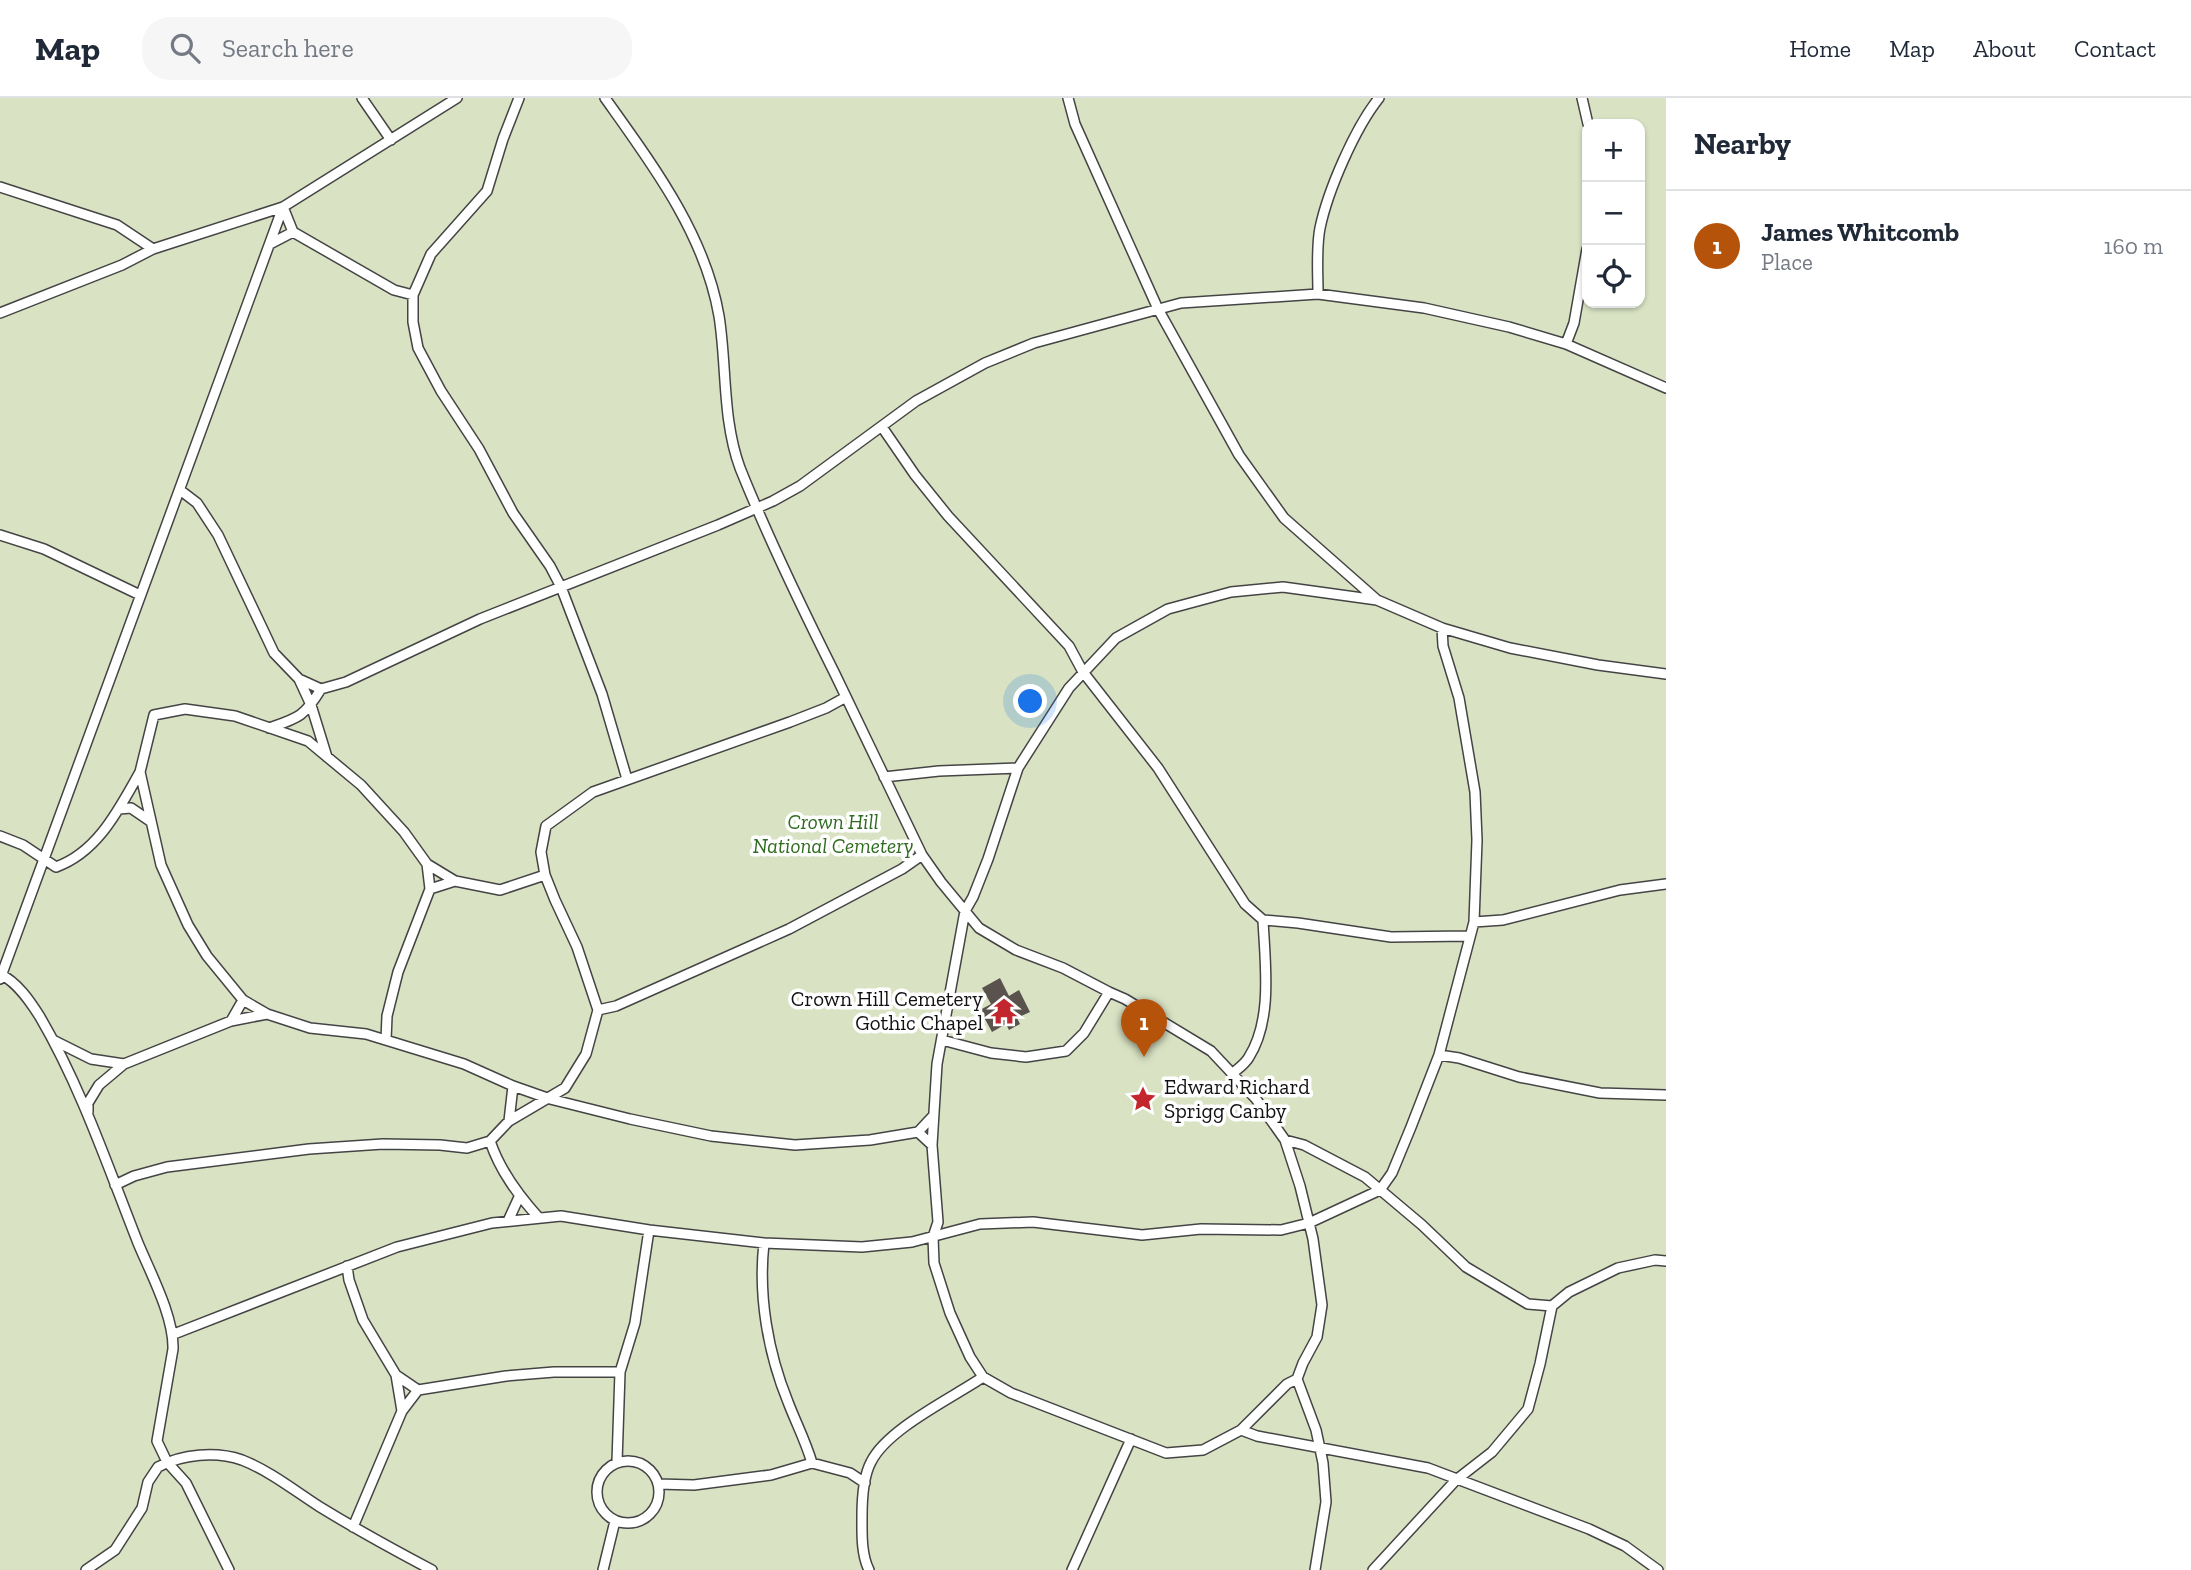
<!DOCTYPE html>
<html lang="en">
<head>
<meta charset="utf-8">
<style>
  body { margin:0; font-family:"Zilla Slab",serif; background:#f6f6f7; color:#1f2937 }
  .controls { position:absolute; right:21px; top:21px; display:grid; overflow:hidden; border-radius:14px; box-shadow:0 2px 5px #0004 }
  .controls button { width:63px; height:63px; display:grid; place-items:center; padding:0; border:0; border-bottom:2px solid #e0e1e3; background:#fff; color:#1f2937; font:35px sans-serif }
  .you { position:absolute; left:1031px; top:604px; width:24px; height:24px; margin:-18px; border:5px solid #fff; border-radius:50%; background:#1a73e8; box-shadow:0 0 0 10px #1a73e833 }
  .badge { display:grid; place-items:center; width:46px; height:46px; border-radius:50%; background:#b45309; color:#fff; font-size:23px; font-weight:700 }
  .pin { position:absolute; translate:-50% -58px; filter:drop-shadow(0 2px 4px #0008) }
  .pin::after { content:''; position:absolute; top:37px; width:24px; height:21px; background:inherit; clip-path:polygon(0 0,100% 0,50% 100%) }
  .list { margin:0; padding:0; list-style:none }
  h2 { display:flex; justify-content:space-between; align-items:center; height:91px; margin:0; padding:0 28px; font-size:30px }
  h2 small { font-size:23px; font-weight:400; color:#747a83 }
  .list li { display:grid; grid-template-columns:46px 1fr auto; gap:21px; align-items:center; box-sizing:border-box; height:112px; padding:0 28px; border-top:2px solid #e0e1e3 }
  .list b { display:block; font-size:26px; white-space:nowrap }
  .list p { margin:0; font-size:23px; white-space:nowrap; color:#747a83 }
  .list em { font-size:23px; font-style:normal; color:#747a83 }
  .icon { flex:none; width:38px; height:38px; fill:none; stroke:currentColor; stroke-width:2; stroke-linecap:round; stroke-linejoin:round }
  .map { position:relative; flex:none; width:1666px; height:1472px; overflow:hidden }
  header { display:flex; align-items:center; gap:42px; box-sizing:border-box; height:98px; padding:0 35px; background:#fff; border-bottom:2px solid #e0e1e3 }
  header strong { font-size:33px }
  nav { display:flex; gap:38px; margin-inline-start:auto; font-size:24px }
  .search { width:490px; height:63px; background:#f6f6f7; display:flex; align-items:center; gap:18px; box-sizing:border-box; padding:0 24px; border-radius:28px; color:#747a83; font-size:26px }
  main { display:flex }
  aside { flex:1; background:#fff }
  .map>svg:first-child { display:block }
  .cemetery { fill:#d9e3c4; fill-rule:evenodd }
  .building { fill:#5a524d }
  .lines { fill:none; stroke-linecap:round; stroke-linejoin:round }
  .lane-casing { stroke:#444; stroke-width:12 }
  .lane { stroke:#fff; stroke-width:9 }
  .labels { text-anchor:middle; stroke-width:7; stroke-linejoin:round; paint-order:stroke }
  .park-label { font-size:21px; font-style:italic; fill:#2f6b1f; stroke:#fff }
  .poi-label { font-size:21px; fill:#111; stroke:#fff; text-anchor:end }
</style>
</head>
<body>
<header>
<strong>Map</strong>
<div class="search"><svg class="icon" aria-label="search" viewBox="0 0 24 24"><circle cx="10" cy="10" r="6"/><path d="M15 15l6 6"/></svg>Search here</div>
<nav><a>Home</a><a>Map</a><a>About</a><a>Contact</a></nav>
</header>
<main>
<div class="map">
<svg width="1666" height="1472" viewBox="0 0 1666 1472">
  <rect width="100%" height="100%" fill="#fffdf5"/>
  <path class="cemetery" d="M0 0H1666V1472H0ZM1587 26H1640V205H1587Z"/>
  <path class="building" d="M1000 880 1009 898 1019 892 1030 914 1017 920 1020 926 1009 932 1006 926 992 934 980 912 991 906 982 890Z"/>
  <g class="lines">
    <g class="lane-casing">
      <path id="lane" d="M362 0 391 42
        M519 0 503 41 487 93 431 156 413 197V224L418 250 441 293 479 351 513 415 550 468 561 489 602 596 627 681
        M605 0C652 66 705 136 719 218 727 268 722 321 740 370 768 440 801 508 835 576 864 636 893 697 922 757L941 784 979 830 1016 852 1063 870 1109 894 1125 901 1211 953 1256 1001 1285 1042 1300 1088 1313 1141 1322 1207 1317 1239 1303 1265 1297 1281 1316 1332 1323 1365 1326 1404 1315 1472
        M1068 0 1075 26 1158 211 1239 357 1284 420 1377 502 1442 530 1510 550 1598 567 1666 576
        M1582 0 1588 26
        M0 89 117 127 153 151
        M270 146 293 134
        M1318 196C1318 175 1316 150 1320 130 1328 92 1355 30 1379 0
        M0 215 122 167 153 151 283 109 293 134 394 192 413 197
        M1566 246 1574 225 1587 151
        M882 329 915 377 948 418 1069 548 1083 574 1158 670 1245 806 1263 822C1265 865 1273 921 1249 959 1246 965 1239 970 1233 975
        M180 392 197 405 218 437 274 555 299 581 321 591 346 584 480 521 718 427 773 403 800 388 916 303 985 265 1034 245 1181 205 1318 196 1424 210 1509 229 1566 246 1666 290
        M0 437 44 451 140 497
        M299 581 311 607 327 659
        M269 630C298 620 304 619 321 591
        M884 679 939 673 1018 670
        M119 711 131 710 150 723
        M0 738 23 747 56 769C98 754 119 711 140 674
        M427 766 455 783 500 792 545 777
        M430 791 455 783
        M1263 822 1298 825 1391 839 1468 838
        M1474 824 1503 822 1620 792 1666 786
        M0 876C17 884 30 903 40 919 81 989 108 1069 138 1145 151 1176 174 1219 173 1251L157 1343 167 1364 186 1385 229 1472
        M0 881 283 109 457 0
        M598 912 616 908 789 831 902 771 922 757
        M231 923 243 902
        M53 942 91 961 124 966
        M386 942 387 918 398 874 430 791 427 766 404 734 361 687 308 643 235 618 185 611 154 617 140 674 161 767 188 827 207 858 243 902 267 916 310 930 366 936 464 966 513 988 550 1001 630 1021 711 1038 795 1047 870 1042 918 1034
        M942 942 991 955 1026 959 1066 953 1084 935 1109 894
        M1439 957 1459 960 1519 979 1600 995 1666 997
        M88 1014V1005L99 987 124 966 231 923 267 916
        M509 1023 513 988
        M1285 1042 1304 1047 1365 1079 1422 1127 1466 1169 1528 1206 1552 1208
        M490 1043C500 1073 518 1097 539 1120
        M932 1047 918 1034 933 1018
        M115 1087 134 1078 167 1069 309 1051 383 1046 440 1047 467 1050 490 1043 509 1023 565 990 586 956 598 912 577 849 555 802 545 777 541 754 546 728 593 694 790 624 826 610 846 599
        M508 1123 519 1099
        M764 1145C758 1198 768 1255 788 1304 796 1325 806 1344 812 1365
        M347 1168 349 1182 363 1222 396 1277 402 1313
        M174 1236 397 1149 492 1125 561 1118 649 1132 764 1145 862 1149 912 1144 980 1126 1033 1124 1142 1137 1201 1131 1281 1132 1309 1125 1380 1092 1392 1075 1411 1029 1439 957 1474 824 1477 742 1475 694 1459 600 1443 548 1442 530
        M396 1277 418 1292
        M1297 1281 1287 1286 1241 1332 1203 1352 1166 1355 1011 1295 983 1279 970 1259 950 1215 934 1165 933 1139 938 1124 932 1047 937 966 965 813 973 799 988 761 1018 670 1069 590 1116 540 1168 511 1231 494 1283 489 1377 502
        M1241 1332 1257 1338 1428 1370 1589 1431 1625 1448 1658 1472
        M597 1394a31 31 0 1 1 62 0a31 31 0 1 1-62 0Z
        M617 1364 620 1274 635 1225 649 1132
        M658 1386 694 1387 771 1377 812 1365 850 1375 865 1385
        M353 1429 402 1313 418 1292 506 1278 554 1274H620
        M86 1472 115 1452 142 1410 148 1384 158 1369C182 1356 216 1353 242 1362 270 1373 295 1393 320 1409 356 1431 394 1452 432 1472
        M603 1472 615 1423
        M869 1472C861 1456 862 1435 862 1418 862 1402 863 1379 871 1364 887 1331 952 1300 983 1279
        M1072 1472 1131 1341
        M1373 1472 1456 1382 1492 1354 1528 1311 1540 1266 1552 1208 1569 1194 1618 1170 1655 1162 1666 1163"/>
    </g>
    <use href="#lane" class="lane"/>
  </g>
  <defs>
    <g id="temple-bare" transform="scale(2.1)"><path d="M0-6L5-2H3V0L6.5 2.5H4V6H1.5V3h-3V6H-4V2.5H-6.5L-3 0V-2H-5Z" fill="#c4262e" stroke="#fff" stroke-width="2.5" paint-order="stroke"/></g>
    <g id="sight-bare" transform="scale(2.1)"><path d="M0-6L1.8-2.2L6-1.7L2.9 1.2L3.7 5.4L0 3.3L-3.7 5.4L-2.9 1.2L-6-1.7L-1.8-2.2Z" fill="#c4262e" stroke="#fff" stroke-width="2.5" paint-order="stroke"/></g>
  </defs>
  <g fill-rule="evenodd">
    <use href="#temple-bare" x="1004" y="913"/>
    <use href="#sight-bare" x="1143" y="1001"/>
  </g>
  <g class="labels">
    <g class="park-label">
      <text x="833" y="731">Crown Hill<tspan x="833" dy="24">National Cemetery</tspan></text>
    </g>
    <g class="poi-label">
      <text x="983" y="908">Crown Hill Cemetery<tspan x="983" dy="24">Gothic Chapel</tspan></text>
      <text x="1164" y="996" text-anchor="start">Edward Richard<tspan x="1164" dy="24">Sprigg Canby</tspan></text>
    </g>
  </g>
</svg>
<div class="controls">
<button>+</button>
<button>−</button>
<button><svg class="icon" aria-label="locate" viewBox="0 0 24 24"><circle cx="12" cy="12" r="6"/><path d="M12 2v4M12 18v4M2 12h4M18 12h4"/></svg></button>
</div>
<div class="you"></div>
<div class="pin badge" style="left:1144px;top:959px">1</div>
</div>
<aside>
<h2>Nearby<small></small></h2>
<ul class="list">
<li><span class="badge">1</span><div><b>James Whitcomb</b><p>Place</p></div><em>160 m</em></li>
</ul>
</aside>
</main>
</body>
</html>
